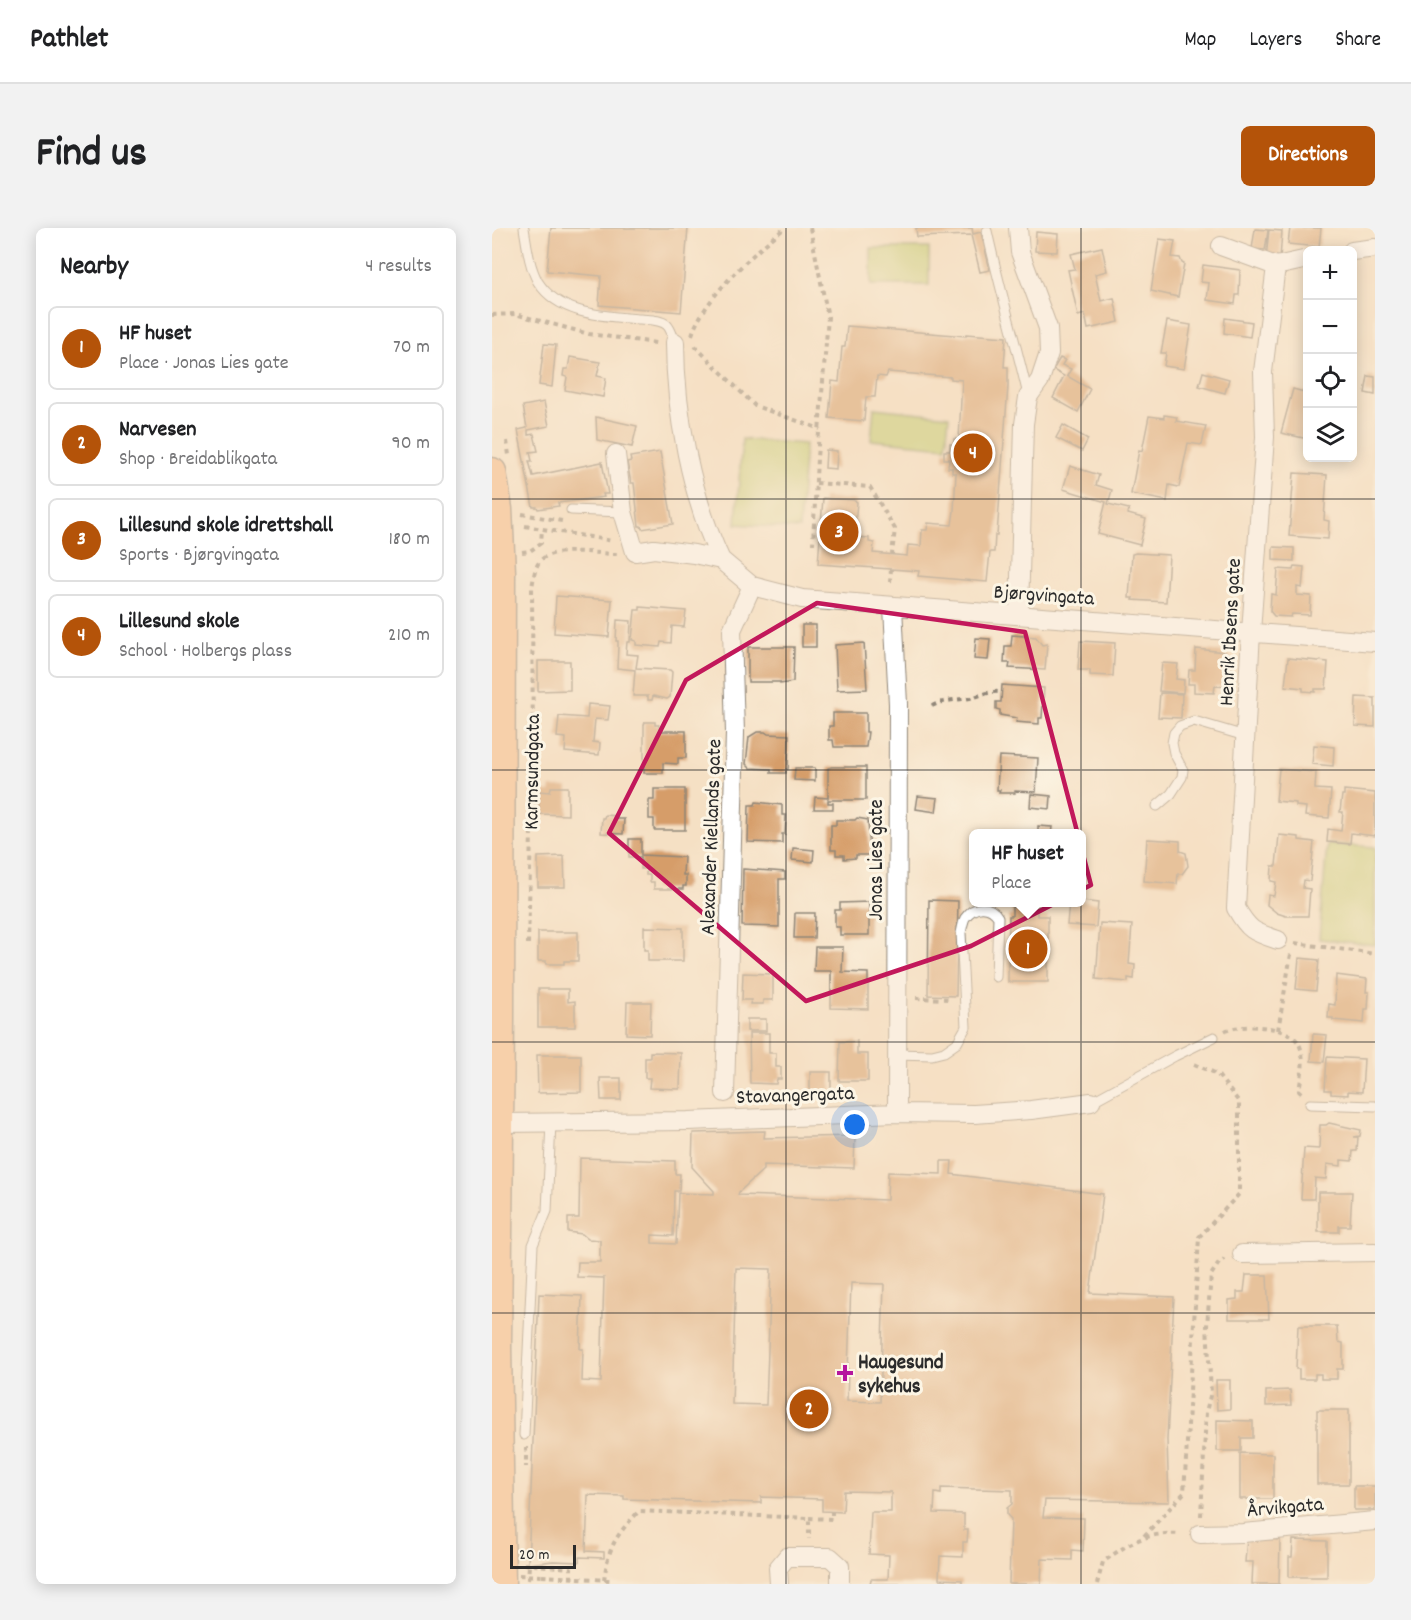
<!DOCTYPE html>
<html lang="en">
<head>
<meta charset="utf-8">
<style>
  body { margin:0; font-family:Dekko,sans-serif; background:#f2f2f2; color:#202124 }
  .controls { position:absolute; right:18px; top:18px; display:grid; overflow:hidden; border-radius:9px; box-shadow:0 3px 15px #0003 }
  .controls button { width:54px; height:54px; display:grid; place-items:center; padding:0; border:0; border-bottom:2px solid #e0e0e0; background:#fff; color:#202124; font:30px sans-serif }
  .scale { position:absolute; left:18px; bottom:15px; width:66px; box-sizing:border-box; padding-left:6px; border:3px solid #2b2b2b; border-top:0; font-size:16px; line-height:21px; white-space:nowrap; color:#2b2b2b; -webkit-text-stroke:4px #fcf5e5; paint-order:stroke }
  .you { position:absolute; left:363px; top:897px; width:21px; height:21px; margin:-15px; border:4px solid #fff; border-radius:50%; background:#1a73e8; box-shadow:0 0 0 9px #1a73e833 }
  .badge { display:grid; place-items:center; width:39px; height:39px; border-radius:50%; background:#b45309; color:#fff; font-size:20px; font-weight:700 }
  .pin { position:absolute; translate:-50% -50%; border:3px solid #fff; box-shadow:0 2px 6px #0006 }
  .popup { position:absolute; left:477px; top:601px; width:117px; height:78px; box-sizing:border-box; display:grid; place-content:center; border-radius:9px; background:#fff; filter:drop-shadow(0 2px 4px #0005); font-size:20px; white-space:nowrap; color:#757577 }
  .popup b { font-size:22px; color:#202124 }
  .popup::after { content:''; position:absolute; left:50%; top:100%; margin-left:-12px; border:12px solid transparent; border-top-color:#fff }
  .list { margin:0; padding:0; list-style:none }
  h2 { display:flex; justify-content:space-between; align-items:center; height:78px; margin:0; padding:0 24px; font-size:26px }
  h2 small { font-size:20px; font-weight:400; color:#757577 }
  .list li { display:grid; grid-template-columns:39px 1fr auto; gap:18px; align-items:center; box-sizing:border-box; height:84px; margin:0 12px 12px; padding:0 12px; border:2px solid #e0e0e0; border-radius:9px }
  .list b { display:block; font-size:22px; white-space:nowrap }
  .list p { margin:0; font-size:20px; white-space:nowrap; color:#757577 }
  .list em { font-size:20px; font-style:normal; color:#757577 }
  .icon { flex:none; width:33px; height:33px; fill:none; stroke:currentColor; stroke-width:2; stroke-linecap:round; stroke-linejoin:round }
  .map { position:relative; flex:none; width:883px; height:1356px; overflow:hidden; border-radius:9px }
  header { display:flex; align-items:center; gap:36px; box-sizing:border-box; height:84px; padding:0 30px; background:#fff; border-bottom:2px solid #e0e0e0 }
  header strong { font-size:28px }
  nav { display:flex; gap:33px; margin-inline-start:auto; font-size:21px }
  .intro { display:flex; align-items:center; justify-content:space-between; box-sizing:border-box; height:144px; padding:0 36px }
  h1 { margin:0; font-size:42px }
  .button { padding:15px 27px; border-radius:9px; background:#b45309; color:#fff; font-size:21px; font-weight:700 }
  main { display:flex; gap:36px; padding:0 36px }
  aside { flex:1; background:#fff; border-radius:9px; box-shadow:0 3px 15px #0003 }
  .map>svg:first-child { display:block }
  .green { fill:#c0cd6f; stroke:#767c4d; stroke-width:1.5 }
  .building { fill:#d69d69; fill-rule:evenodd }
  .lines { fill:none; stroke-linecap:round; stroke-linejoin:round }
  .lane-casing { stroke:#908678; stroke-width:11 }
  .street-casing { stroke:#908678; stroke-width:20 }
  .primary-casing { stroke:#908678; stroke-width:31 }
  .path { stroke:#908678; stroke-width:4; stroke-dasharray:4.5 4.5; stroke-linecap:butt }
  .lane { stroke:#fff; stroke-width:9 }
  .street { stroke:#fff; stroke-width:18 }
  .primary { stroke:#f9bc8a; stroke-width:28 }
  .path-bridge { stroke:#908678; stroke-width:4; stroke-dasharray:4.5 4.5; stroke-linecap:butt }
  .marked { fill:none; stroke:#c2185b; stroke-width:4.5; stroke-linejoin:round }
  .grid { fill:none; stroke:#2b2b2b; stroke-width:1.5; stroke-opacity:0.55 }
  .poi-dot { fill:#b5179e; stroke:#fcf5e5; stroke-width:2 }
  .labels { text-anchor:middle; stroke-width:6; stroke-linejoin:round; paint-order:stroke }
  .street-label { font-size:21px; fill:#2b2b2b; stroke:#fcf5e5 }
  .poi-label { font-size:21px; font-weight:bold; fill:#2b2b2b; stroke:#fcf5e5; text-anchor:start }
</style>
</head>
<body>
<header>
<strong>Pathlet</strong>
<nav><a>Map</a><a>Layers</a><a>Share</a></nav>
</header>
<div class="intro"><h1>Find us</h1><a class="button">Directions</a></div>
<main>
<aside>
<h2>Nearby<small>4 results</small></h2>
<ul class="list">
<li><span class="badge">1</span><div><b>HF huset</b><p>Place · Jonas Lies gate</p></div><em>70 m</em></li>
<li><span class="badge">2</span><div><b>Narvesen</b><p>Shop · Breidablikgata</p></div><em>90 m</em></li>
<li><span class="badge">3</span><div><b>Lillesund skole idrettshall</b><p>Sports · Bjørgvingata</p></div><em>180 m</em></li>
<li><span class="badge">4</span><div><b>Lillesund skole</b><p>School · Holbergs plass</p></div><em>210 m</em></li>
</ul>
</aside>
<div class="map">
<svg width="883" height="1356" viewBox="0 0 883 1356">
  <rect width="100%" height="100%" fill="#fcf5e5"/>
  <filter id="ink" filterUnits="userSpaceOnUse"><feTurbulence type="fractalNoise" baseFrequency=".0167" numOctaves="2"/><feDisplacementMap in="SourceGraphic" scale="12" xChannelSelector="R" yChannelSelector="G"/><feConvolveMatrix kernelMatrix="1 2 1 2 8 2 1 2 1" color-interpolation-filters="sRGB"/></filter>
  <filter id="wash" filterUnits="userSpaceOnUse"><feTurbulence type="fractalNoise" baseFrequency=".008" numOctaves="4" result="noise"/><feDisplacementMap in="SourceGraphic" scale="24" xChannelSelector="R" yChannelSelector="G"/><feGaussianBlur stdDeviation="1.35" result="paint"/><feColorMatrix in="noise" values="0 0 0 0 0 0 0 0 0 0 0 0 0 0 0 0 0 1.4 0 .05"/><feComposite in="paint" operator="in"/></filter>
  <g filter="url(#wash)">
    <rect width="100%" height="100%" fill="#f5e0c4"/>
    <path class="green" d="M379 20H437V57H379Z
      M382 180 457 188 454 219 379 212Z
      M250 211 313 216 307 301 244 296Z
      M835 616 883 619V717L827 711Z"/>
    <g id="blocks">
      <path class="building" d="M59 0H196L189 84 107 77 109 48 55 43Z
        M424 0H480L481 6 489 4 498 42 488 44 479 7 425 9Z
        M798 0H829L827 19 796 16Z
        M763 1 776 2 773 22 760 21Z
        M777 2 790 3 788 31H774Z
        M544 4 566 6 565 24 543 23Z
        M667 11 683 13 680 29 688 30 690 35 692 36 686 69 659 63Z
        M610 19 615 43 603 46 609 73 622 70 627 94 596 101 593 86 586 88 576 42 583 41 579 26Z
        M711 37 748 42 747 67H744L743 76 715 72 717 55 709 54Z
        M733 90 760 94 758 109 732 105Z
        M675 93 699 97 692 141 672 138 674 125H669Z
        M355 98 474 108V106L514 109 512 139H516V158L505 307H503L502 324H498L495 354 426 348 427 343 326 336 331 270 361 272 365 274 362 309 377 310V314L382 315 381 325 415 328 416 317 429 318 430 302H435L436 295 460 297 462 283 464 245H460V240H456L457 231H452V223H458V216H462V211H467L470 152 459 151V149L396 144 394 149 385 148 383 169H374L372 193 337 190 340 153 347 154 350 119H353Z
        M52 116 64 117 60 159 47 157Z
        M78 129 108 134 105 148 114 150 111 169 73 162 75 149 71 148 72 141H76Z
        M568 130 573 132 570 137 579 141 575 148 598 161 586 184 561 170 572 148 561 142Z
        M711 144 737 151 733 165 707 158Z
        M876 148 883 149V167L873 165Z
        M801 161 816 165V211L789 205Z
        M52 174 57 198 36 202V207L42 206 46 223 38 224 40 233H37L41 248 110 234 116 266H111L112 269 66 275 67 278 46 281 45 279H41L26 202 35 200 31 178Z
        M672 187 685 189 684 193 714 198 710 217 696 215 687 259 677 257 675 273 639 266 647 222 650 223 657 188 672 190Z
        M104 189 145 198 140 219 105 212Z
        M571 197 596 211 590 223 564 210Z
        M334 222 345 223 344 241 333 240Z
        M168 224 181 296 150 301 149 298H147L142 255H139L135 234 139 233 138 229Z
        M578 238 607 247 604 257 620 262 616 276 637 281 636 286 654 291 648 317 606 306 614 274 571 261Z
        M802 245 835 247 832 292 837 293 836 311 797 308Z
        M781 319 802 320V333L781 332Z
        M644 325 677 327 674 374 640 372 641 370H637L640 326Z
        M802 338 812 339 810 360 805 359V367L819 368 818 387 800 386 799 389 782 388 778 383 779 366 784 367 786 341 801 342Z
        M64 368 120 372 117 409 62 405Z
        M148 379 194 383 192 399 180 398 179 415 169 414 168 419 144 417V413L140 412 143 382H148Z
        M125 392 139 393 138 414H135L134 426 146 427 144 440 178 442 180 444 178 469 175 471 161 468 160 472H156V468H141L143 442 125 440 126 418V413H124Z
        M310 397H324V419H310Z
        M520 407 544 409 550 417 555 416 553 442 517 440 518 435H512L513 418H519Z
        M484 410 498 411 496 432 482 431Z
        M588 413 623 415 621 448 598 447V442H586Z
        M372 415 375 461 345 462 343 417Z
        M256 419H302L301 454 288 456V454H256Z
        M704 421 733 424 741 433 738 459 723 458 722 465 702 464V456H696L697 442H703Z
        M796 430 836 434 834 461H823V464L811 463V460L793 458Z
        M46 433H78V462L46 463Z
        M670 435 686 436 684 451 692 452 691 465 667 463Z
        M510 457 552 460 550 490H547V496L524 494 525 490 508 487V482L504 481V474H509Z
        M668 465 690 466 689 490 666 489Z
        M864 469 883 470V499L863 498Z
        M96 476 118 478 116 492 103 491 101 514 108 515 107 527 73 524 74 510 65 509 67 488 95 490Z
        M341 485H374V504H376L374 519H342L341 512H337V498H341Z
        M153 494H163V497H167V503H194V530H186V536L171 535V545H152V497Z
        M265 504H273L276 506 297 507 296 541H294V545H279V541L258 540 254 536 257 509Z
        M822 517 842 519 841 538 820 536Z
        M507 528 546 530 544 564 523 563V565H507L508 562H505Z
        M340 539H374V572H336V575H341V581H322L323 569 336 570V540Z
        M303 540H323V553L302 552Z
        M787 541 824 544 823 561 839 562 837 590 813 588 814 579 804 578V575L784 573Z
        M59 559H76V587L47 586V563L58 564Z
        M162 561H193V602H162V591H157V572H162Z
        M852 562 883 565V608L859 605 858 616 835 614 836 601 849 603 851 584H848L850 567H852Z
        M539 566 559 568 558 581 538 579Z
        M426 568 446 570 444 584 424 581Z
        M264 574 290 577V587H294L293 606H290V615L256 614 257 577H263Z
        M113 587 125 588 124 591H132L131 606 109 605 110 590H112Z
        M365 590 376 592 378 627H364V630L352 631V627H344V622H339V597H344V592H363Z
        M546 598 560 599 559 606H546Z
        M787 607 807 609V612L822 614 818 653 812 652 811 660 818 661 816 688H794L785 685 775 677 776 667 782 668 784 654 779 653 780 638H784Z
        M137 611H149V627L192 629 191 647H194V658H191V661H162V654H158V647H154V641H149V629H137Z
        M655 611 688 613V623L694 625 696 638 690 646H686L685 656 652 653Z
        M301 620 322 622 321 634 300 632Z
        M72 628 73 659H46V629Z
        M251 641 293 644V651H287V699L250 698Z
        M437 672 466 673 464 768 436 767Z
        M590 673 606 675 604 699 575 697 577 674Z
        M377 674V707H348V699H343V682H348V675Z
        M520 679H545V688H556V754H516L517 688H520Z
        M303 685H323L322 710H302Z
        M608 695 640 697 637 736 643 737 642 751 636 750V754L604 751Z
        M152 699 191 700V733H156V722H152Z
        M46 704H86V733H72V736H54V733H46Z
        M323 719H351L350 744 376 745V781L339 780V743H322Z
        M807 730 827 732 824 763 804 761Z
        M251 745 281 746V772H271V776H258L259 772H250Z
        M844 747 875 751 874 764H877L876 781H873L872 795 841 792V790H836L837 776 843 777Z
        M46 761H76V774L83 773V799H46Z
        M135 774H159L158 807 134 806Z
        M255 791H274V803H255Z
        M257 805H277V825H284V839H289V851H285L284 856 258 855Z
        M821 806 835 807 832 834 819 833Z
        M365 813V826H376V853H347L348 814Z
        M158 824 189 825 188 861 157 860 158 850H153V830H158Z
        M45 827H89V864L46 865Z
        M835 829 872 831 870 864 856 863V867L839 866V862H833Z
        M318 844H339V866H318Z
        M108 850H129V872H109Z
        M837 895 869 902 868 908 862 909H866L865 923H861L860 933 849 932V938L835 936 834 951 823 950 822 971H809L812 920 827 921 828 897H834Z
        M273 903 272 910 363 908 362 940 271 937V942L247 964 246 967 395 972 396 944 449 946V933H460L459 946 611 966 598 1065 682 1069 675 1212 677 1274 553 1272 551 1289 592 1290 591 1323 580 1322V1332L550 1331 549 1356H517L519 1291 515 1287V1280L520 1276V1262L449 1260V1266L443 1265 442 1285 472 1286V1302H476L475 1314H471V1329L448 1328 447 1351 470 1352V1356H378L379 1351H396L397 1327 377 1326 379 1284H399V1264L352 1263 351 1284 330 1283V1271L269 1269V1275L132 1271V1268L96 1267 94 1323 112 1324V1330L87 1329V1334L61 1333 36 1336 47 1066 90 1068 88 1121H91L90 1153 109 1154 112 1050 85 1049 86 1034H108V1012L96 1011 90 1006 76 1004V990H87L88 930 183 933V946H188L187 963H182L181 1008 160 1007V1015L184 1016 186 965 222 966V963L200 939 201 905ZM244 1040 279 1041 274 1177 240 1176ZM359 1055 392 1056 388 1174 355 1173Z
        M826 964H860L858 998H847V1004H826Z
        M754 1047H775L777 1091H737V1072L745 1071V1064H752Z
        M806 1098H845L846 1114 851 1115V1141H845V1151H829V1146H823V1151H807V1141H804Z
        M724 1152H738V1181L725 1182Z
        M798 1162 799 1177 774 1178V1163Z
        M825 1182H857V1256H825Z
        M725 1192 761 1193V1210H749V1223H725Z
        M748 1225 781 1226V1271H748Z
        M862 1258H883V1282H862Z
        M755 1310 788 1312 787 1356H760L761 1334H753Z
        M801 1312 835 1313V1349H797V1329H800Z"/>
    </g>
  </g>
  <g filter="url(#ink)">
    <use href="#blocks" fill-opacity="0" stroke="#908678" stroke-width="1.5"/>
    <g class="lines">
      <g class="lane-casing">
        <path id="lane" d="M32 0C35 18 37 38 46 54 68 88 114 88 148 91 157 92 168 91 175 97 179 101 181 109 183 114
          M495 3C507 58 523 112 536 167
          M79 282 131 284
          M665 578 679 566 690 549 691 542 682 525 680 515 682 505 688 498 702 493 753 508
          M404 826 440 827 452 824 465 815 474 799 469 705C470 701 471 694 473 690 482 677 498 676 506 689L504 749
          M599 874 683 828 722 809
          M818 876 883 878
          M32 1207 41 1017 55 983 59 894"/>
      </g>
      <g class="street-casing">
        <path id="street" d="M526 0 528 24 556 100 557 125 548 152 536 169 532 196 527 386
          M729 18 784 38 771 144 773 209 759 404 744 680C757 703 762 704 786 712
          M860 23 883 20
          M784 38 816 31
          M183 114C183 184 199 268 229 332
          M124 226 131 284 143 324 162 321 202 326 229 332 260 358 310 371 883 414
          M401 379 406 476 405 885
          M233 865 243 505 240 402 260 358
          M7 895 196 893 405 885 482 886 539 882 599 874
          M750 1026 883 1024
          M708 1306 751 1305 883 1293
          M287 1356 286 1340 295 1329H338L348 1338V1356"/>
      </g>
      <g class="primary-casing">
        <path id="primary" d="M0 244 6 281 9 344 8 791 5 1117 9 1356"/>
      </g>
      <path class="path" d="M318 0 336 89 325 230 321 316
        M0 87 23 86 97 106 164 115
        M200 107C211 71 263 23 293 0
        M203 118 263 178 328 201
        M15 213 17 227
        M324 255 378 259 403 301 400 326
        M30 286 70 293
        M33 298 121 313
        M30 324 38 323 49 315 50 301
        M398 354 399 341
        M440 478C452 472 465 472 478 470 488 468 496 463 507 464
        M803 715 883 726
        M36 716 41 531 40 359C42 350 42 339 49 332 63 318 105 326 125 326
        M424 770 458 771
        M786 802 799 726
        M733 803C750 795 798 797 807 816 814 830 809 849 807 863L809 865
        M34 1219V1239
        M709 1288 714 1184 719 1164 715 1098 719 1047 727 1035 732 1031
        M317 1290 340 1291V1284
        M652 1308 692 1265 707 1009 747 966V874L725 846 700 835
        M32 1336 79 1340V1349
        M50 1348 119 1352
        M36 1352 37 1337
        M112 1352C117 1317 123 1309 147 1283L317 1290V1311
        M605 1356 611 1334C638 1314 654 1304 689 1306"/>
      <use href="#lane" class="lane"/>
      <use href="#street" class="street"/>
      <use href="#primary" class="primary"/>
      <path class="path-bridge" d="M27 1347 50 1348"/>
    </g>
  </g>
  <path d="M0 0H883V1356H0ZM325 375 533 404 599 657 479 718 314 773 117 605 194 452Z" fill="#f5e0c4" fill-opacity=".55" fill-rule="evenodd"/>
  <path class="marked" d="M325 375 533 404 599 657 479 718 314 773 117 605 194 452Z"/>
  <path class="grid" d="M294 0V1356M589 0V1356M0 271H883M0 542H883M0 814H883M0 1085H883"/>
  <path class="poi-dot" d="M350 1136h6v6h6v6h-6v6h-6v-6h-6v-6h6z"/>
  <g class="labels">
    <g class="street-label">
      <text transform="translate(552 366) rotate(4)" y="7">Bjørgvingata</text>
      <text transform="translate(737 404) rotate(-87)" y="7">Henrik Ibsens gate</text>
      <text transform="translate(39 544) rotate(-89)" y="7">Karmsundgata</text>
      <text transform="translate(218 609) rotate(-88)" y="7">Alexander Kiellands gate</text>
      <text transform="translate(383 632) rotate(-90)" y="7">Jonas Lies gate</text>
      <text transform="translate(303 866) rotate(-2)" y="7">Stavangergata</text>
      <text transform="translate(793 1278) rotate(-5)" y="7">Årvikgata</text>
    </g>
    <g class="poi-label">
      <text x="366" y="1140">Haugesund<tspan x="366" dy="24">sykehus</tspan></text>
    </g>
  </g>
</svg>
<div class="controls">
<button>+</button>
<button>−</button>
<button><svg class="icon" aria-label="locate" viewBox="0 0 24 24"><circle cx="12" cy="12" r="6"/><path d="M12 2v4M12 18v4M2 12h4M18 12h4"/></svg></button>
<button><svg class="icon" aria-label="layers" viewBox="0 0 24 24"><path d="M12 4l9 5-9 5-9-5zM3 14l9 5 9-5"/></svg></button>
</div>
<div class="scale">20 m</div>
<div class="you"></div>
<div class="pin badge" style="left:536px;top:721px">1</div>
<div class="popup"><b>HF huset</b>Place</div>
<div class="pin badge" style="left:317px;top:1181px">2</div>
<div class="pin badge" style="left:347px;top:304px">3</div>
<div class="pin badge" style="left:481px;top:225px">4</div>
</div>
</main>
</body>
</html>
